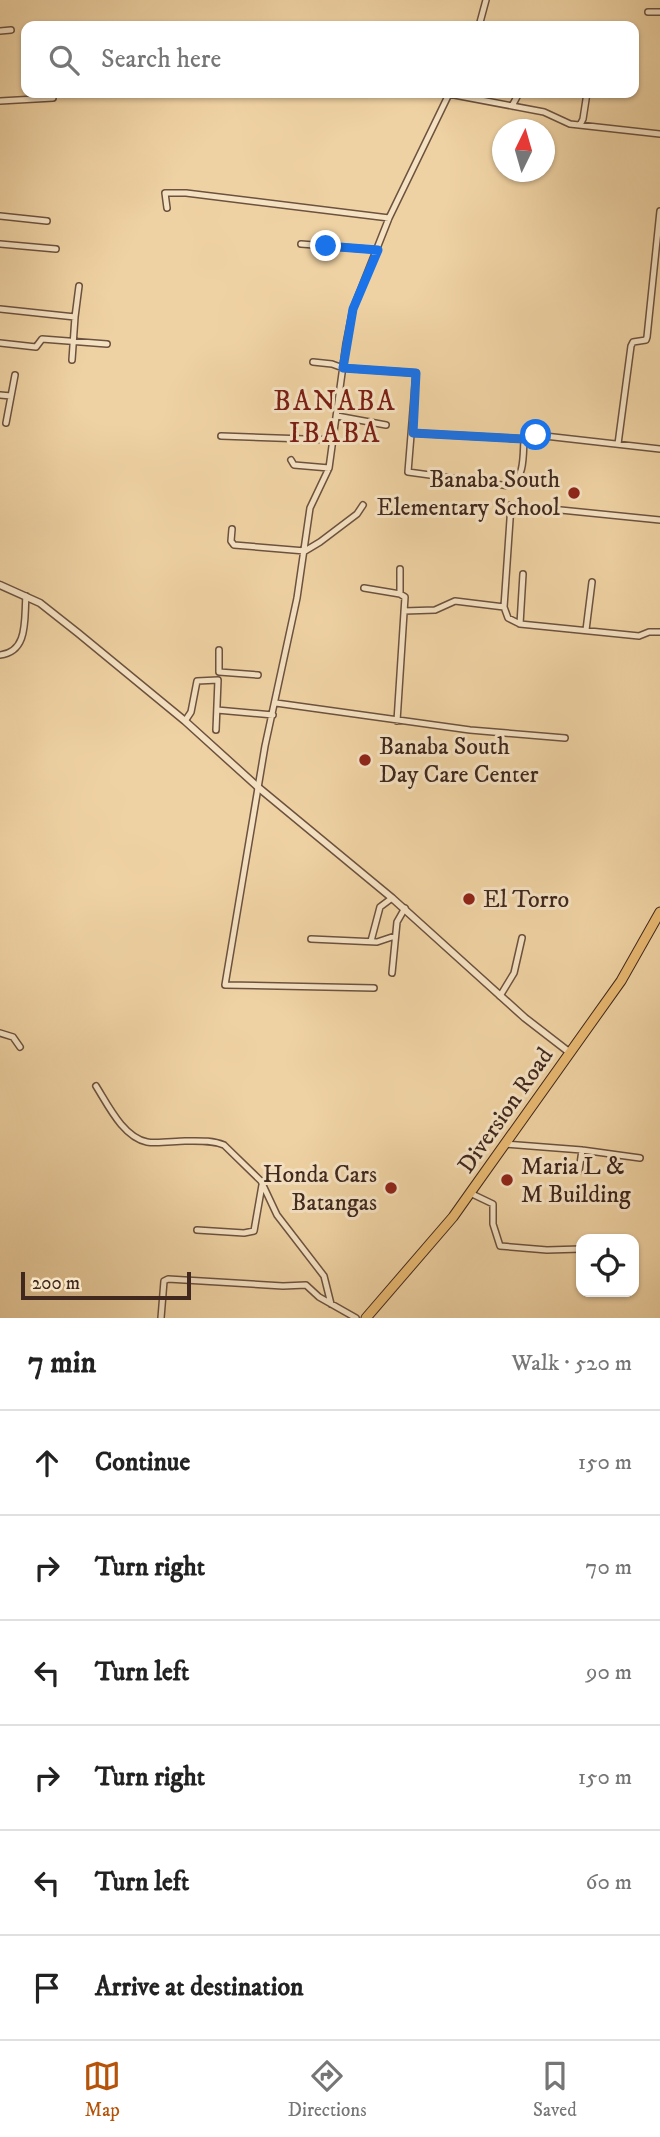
<!DOCTYPE html>
<html lang="en">
<head>
<meta charset="utf-8">
<style>
  body { margin:0; font-family:"IM FELL DW Pica",serif; background:#f2f2f2; color:#222 }
  .controls { position:absolute; right:21px; bottom:21px; display:grid; overflow:hidden; border-radius:14px; box-shadow:0 2px 5px #0004 }
  .controls button { width:63px; height:63px; display:grid; place-items:center; padding:0; border:0; border-bottom:2px solid #e0e0e0; background:#fff; color:#222; font:35px sans-serif }
  .compass { position:absolute; left:492px; top:119px; width:63px; height:63px; border-radius:50%; background:#fff; box-shadow:0 2px 5px #0004; rotate:5deg }
  .scale { position:absolute; left:21px; bottom:18px; width:170px; box-sizing:border-box; padding-left:7px; border:4px solid #40281e; border-top:0; font-size:19px; line-height:24px; white-space:nowrap; color:#40281e; -webkit-text-stroke:5px #f5e2c3; paint-order:stroke }
  .stop { position:absolute; width:21px; height:21px; margin:-16px; border:5px solid #1a73e8; border-radius:50%; background:#fff }
  .stop.end { background:#1a73e8; border-color:#fff; box-shadow:0 2px 7px #0008 }
  .list { margin:0; padding:0; list-style:none }
  h2 { display:flex; justify-content:space-between; align-items:center; height:91px; margin:0; padding:0 28px; font-size:30px }
  h2 small { font-size:23px; font-weight:400; color:#767676 }
  .list li { display:grid; grid-template-columns:46px 1fr auto; gap:21px; align-items:center; box-sizing:border-box; height:105px; padding:0 28px; border-top:2px solid #e0e0e0 }
  .list b { display:block; font-size:26px; white-space:nowrap }
  .list em { font-size:23px; font-style:normal; color:#767676 }
  .icon { flex:none; width:38px; height:38px; fill:none; stroke:currentColor; stroke-width:2; stroke-linecap:round; stroke-linejoin:round }
  .map { position:relative; flex:none; width:660px; height:1318px; overflow:hidden }
  .search { position:absolute; background:#fff; box-shadow:0 2px 5px #0004; left:21px; right:21px; top:21px; height:77px; display:flex; align-items:center; gap:18px; box-sizing:border-box; padding:0 24px; border-radius:14px; color:#767676; font-size:26px }
  .sheet { height:721px; background:#fff }
  nav { display:flex; justify-content:space-around; align-items:center; box-sizing:border-box; height:98px; border-top:2px solid #e0e0e0; background:#fff; font-size:19px; color:#767676 }
  nav a { display:grid; justify-items:center; gap:4px }
  nav .on { color:#b45309 }
  .map>svg:first-child { display:block }
  .lines { fill:none; stroke-linecap:round; stroke-linejoin:round }
  .minor-casing { stroke:#6c523f; stroke-width:8 }
  .tertiary-casing { stroke:#6c523f; stroke-width:9 }
  .trunk-casing { stroke:#40281e; stroke-width:11 }
  .minor { stroke:#f5e2c3; stroke-width:5 }
  .tertiary { stroke:#f5e2c3; stroke-width:6 }
  .trunk { stroke:#e8b972; stroke-width:9 }
  .route { stroke:#1a73e8; stroke-width:9 }
  .poi-dot { fill:#8f2418; stroke:#f5e2c3; stroke-width:2.5 }
  .labels { text-anchor:middle; stroke-width:6; stroke-linejoin:round; paint-order:stroke }
  .poi-label { font-size:24px; fill:#40281e; stroke:#f5e2c3; text-anchor:start }
  .street-label { font-size:24px; fill:#40281e; stroke:#f5e2c3 }
  .quarter-label { font-size:28px; letter-spacing:2px; fill:#7a1f14; stroke:#f5e2c3 }
</style>
</head>
<body>
<div class="map">
<svg width="660" height="1318" viewBox="0 0 660 1318">
  <rect width="100%" height="100%" fill="#efd2a3"/>
  <filter id="stains"><feTurbulence type="fractalNoise" baseFrequency=".00286" numOctaves="4"/><feColorMatrix values="0 0 0 0 .2 0 0 0 0 .09 0 0 0 0 .02 0 0 0 .5 -.17"/></filter>
  <radialGradient id="worn" r=".72"><stop offset=".6" stop-color="#630" stop-opacity="0"/><stop offset="1" stop-color="#630" stop-opacity=".3"/></radialGradient>
  <g class="lines">
    <g class="minor-casing">
      <path id="minor" d="M648 12H660
        M479 26 486 0
        M0 31 11 30
        M0 101 53 98
        M512 106 519 93
        M580 125 583 119 587 93
        M167 208 165 193H186L389 218
        M0 216 47 221
        M0 244 56 249
        M301 244 378 250
        M0 309 75 317 79 286
        M0 343 36 347 42 339 107 344
        M72 360 75 317
        M313 362 332 364 343 368 416 373 408 472 510 486C525 478 523 454 524 439
        M0 395 11 396
        M337 416 386 425
        M6 423 15 375
        M413 433 524 439 536 435 660 449
        M221 436 334 440
        M618 444 631 346 633 342 646 340 647 337 660 211
        M291 460 294 465 329 468
        M660 520 511 505 504 607 508 618 520 624 639 636 649 632H660
        M232 529 231 541 234 545 305 551 320 542 357 514 363 505
        M364 588 400 594 405 597 397 721
        M400 594V569
        M404 611 435 610 455 601 504 607
        M520 624 523 574
        M586 630 592 582
        M219 650V672L258 675
        M0 655C29 652 24 618 26 596
        M276 703 470 730 565 738
        M217 710 273 715
        M185 721 191 712 197 681 218 680 216 730
        M311 939 377 942 395 936
        M371 941 380 907 392 898
        M392 973 397 922 405 908
        M374 988 225 985 265 746 297 598 310 508 329 468 346 344 353 309 389 218 449 94 544 112 570 124 660 134
        M500 996 514 973 522 938
        M0 1033 13 1037 20 1047
        M96 1086C108 1105 123 1137 147 1142 156 1144 175 1141 185 1141 198 1141 212 1140 224 1145L261 1181 277 1215 324 1276 331 1304
        M504 1144 582 1150 640 1158
        M579 1171 582 1150
        M470 1193 493 1204V1224L500 1246 547 1250 581 1249
        M197 1230 244 1233 254 1231 262 1185
        M161 1318 164 1281 168 1279 283 1286 306 1285 319 1297 356 1318"/>
    </g>
    <g class="tertiary-casing">
      <path id="tertiary" d="M0 585 40 603 78 633 185 721 259 788 392 898 525 1018 569 1052"/>
    </g>
    <g class="trunk-casing">
      <path id="trunk" d="M366 1318 453 1217 470 1193 621 981 660 912"/>
    </g>
    <use href="#minor" class="minor"/>
    <use href="#tertiary" class="tertiary"/>
    <use href="#trunk" class="trunk"/>
  </g>
  <g class="lines">
    <path class="route" d="M326 246 378 250 353 309 343 368 416 373 413 433 524 439 536 435"/>
  </g>
  <g class="poi-dot">
    <circle cx="574" cy="493" r="7"/>
    <circle cx="365" cy="760" r="7"/>
    <circle cx="469" cy="899" r="7"/>
    <circle cx="507" cy="1180" r="7"/>
    <circle cx="391" cy="1188" r="7"/>
  </g>
  <g class="labels">
    <g class="poi-label">
      <text x="560" y="487" text-anchor="end">Banaba South<tspan x="560" dy="28">Elementary School</tspan></text>
      <text x="379" y="754">Banaba South<tspan x="379" dy="28">Day Care Center</tspan></text>
      <text x="483" y="907">El Torro</text>
      <text x="521" y="1174">Maria L &amp;<tspan x="521" dy="28">M Building</tspan></text>
      <text x="377" y="1182" text-anchor="end">Honda Cars<tspan x="377" dy="28">Batangas</tspan></text>
    </g>
    <g class="street-label">
      <text transform="translate(505 1110) rotate(-55)" y="8">Diversion Road</text>
    </g>
    <g class="quarter-label">
      <text x="335" y="410">BANABA<tspan x="335" dy="32">IBABA</tspan></text>
    </g>
  </g>
  <rect width="100%" height="100%" filter="url(#stains)"/>
  <rect width="100%" height="100%" fill="url(#worn)"/>
</svg>
<div class="controls">
<button><svg class="icon" aria-label="locate" viewBox="0 0 24 24"><circle cx="12" cy="12" r="6"/><path d="M12 2v4M12 18v4M2 12h4M18 12h4"/></svg></button>
</div>
<svg class="compass" viewBox="-18 -18 36 36"><path d="M0-13l5 13h-10z" fill="#e53935"/><path d="M0 13l5-13h-10z" fill="#767676"/></svg>
<div class="scale">200 m</div>
<div class="stop" style="left:536px;top:435px"></div>
<div class="stop end" style="left:326px;top:246px"></div>
<div class="search"><svg class="icon" aria-label="search" viewBox="0 0 24 24"><circle cx="10" cy="10" r="6"/><path d="M15 15l6 6"/></svg>Search here</div>
</div>
<section class="sheet">
<h2>7 min<small>Walk · 520 m</small></h2>
<ul class="list">
<li><svg class="icon" aria-label="ahead" viewBox="0 0 24 24"><path d="M12 20V5M6 11l6-6 6 6"/></svg><div><b>Continue</b></div><em>150 m</em></li>
<li><svg class="icon" aria-label="right" viewBox="0 0 24 24"><path d="M7 20v-9h11M14 6l5 5-5 5"/></svg><div><b>Turn right</b></div><em>70 m</em></li>
<li><svg class="icon" aria-label="left" viewBox="0 0 24 24"><path d="M17 20v-9H6M10 6l-5 5 5 5"/></svg><div><b>Turn left</b></div><em>90 m</em></li>
<li><svg class="icon" aria-label="right" viewBox="0 0 24 24"><path d="M7 20v-9h11M14 6l5 5-5 5"/></svg><div><b>Turn right</b></div><em>150 m</em></li>
<li><svg class="icon" aria-label="left" viewBox="0 0 24 24"><path d="M17 20v-9H6M10 6l-5 5 5 5"/></svg><div><b>Turn left</b></div><em>60 m</em></li>
<li><svg class="icon" aria-label="arrive" viewBox="0 0 24 24"><path d="M6 21V4h12l-3 4 3 4H6"/></svg><div><b>Arrive at destination</b></div></li>
</ul>
</section>
<nav>
<a class="on"><svg class="icon" aria-label="map" viewBox="0 0 24 24"><path d="M3 6l6-2 6 2 6-2v14l-6 2-6-2-6 2zM9 4v14M15 6v14"/></svg>Map</a>
<a><svg class="icon" aria-label="directions" viewBox="0 0 24 24"><path d="M12 3l9 9-9 9-9-9zM9 14v-3h6M13 9l2 2-2 2"/></svg>Directions</a>
<a><svg class="icon" aria-label="saved" viewBox="0 0 24 24"><path d="M7 4h10v16l-5-4-5 4z"/></svg>Saved</a>
</nav>
</body>
</html>
